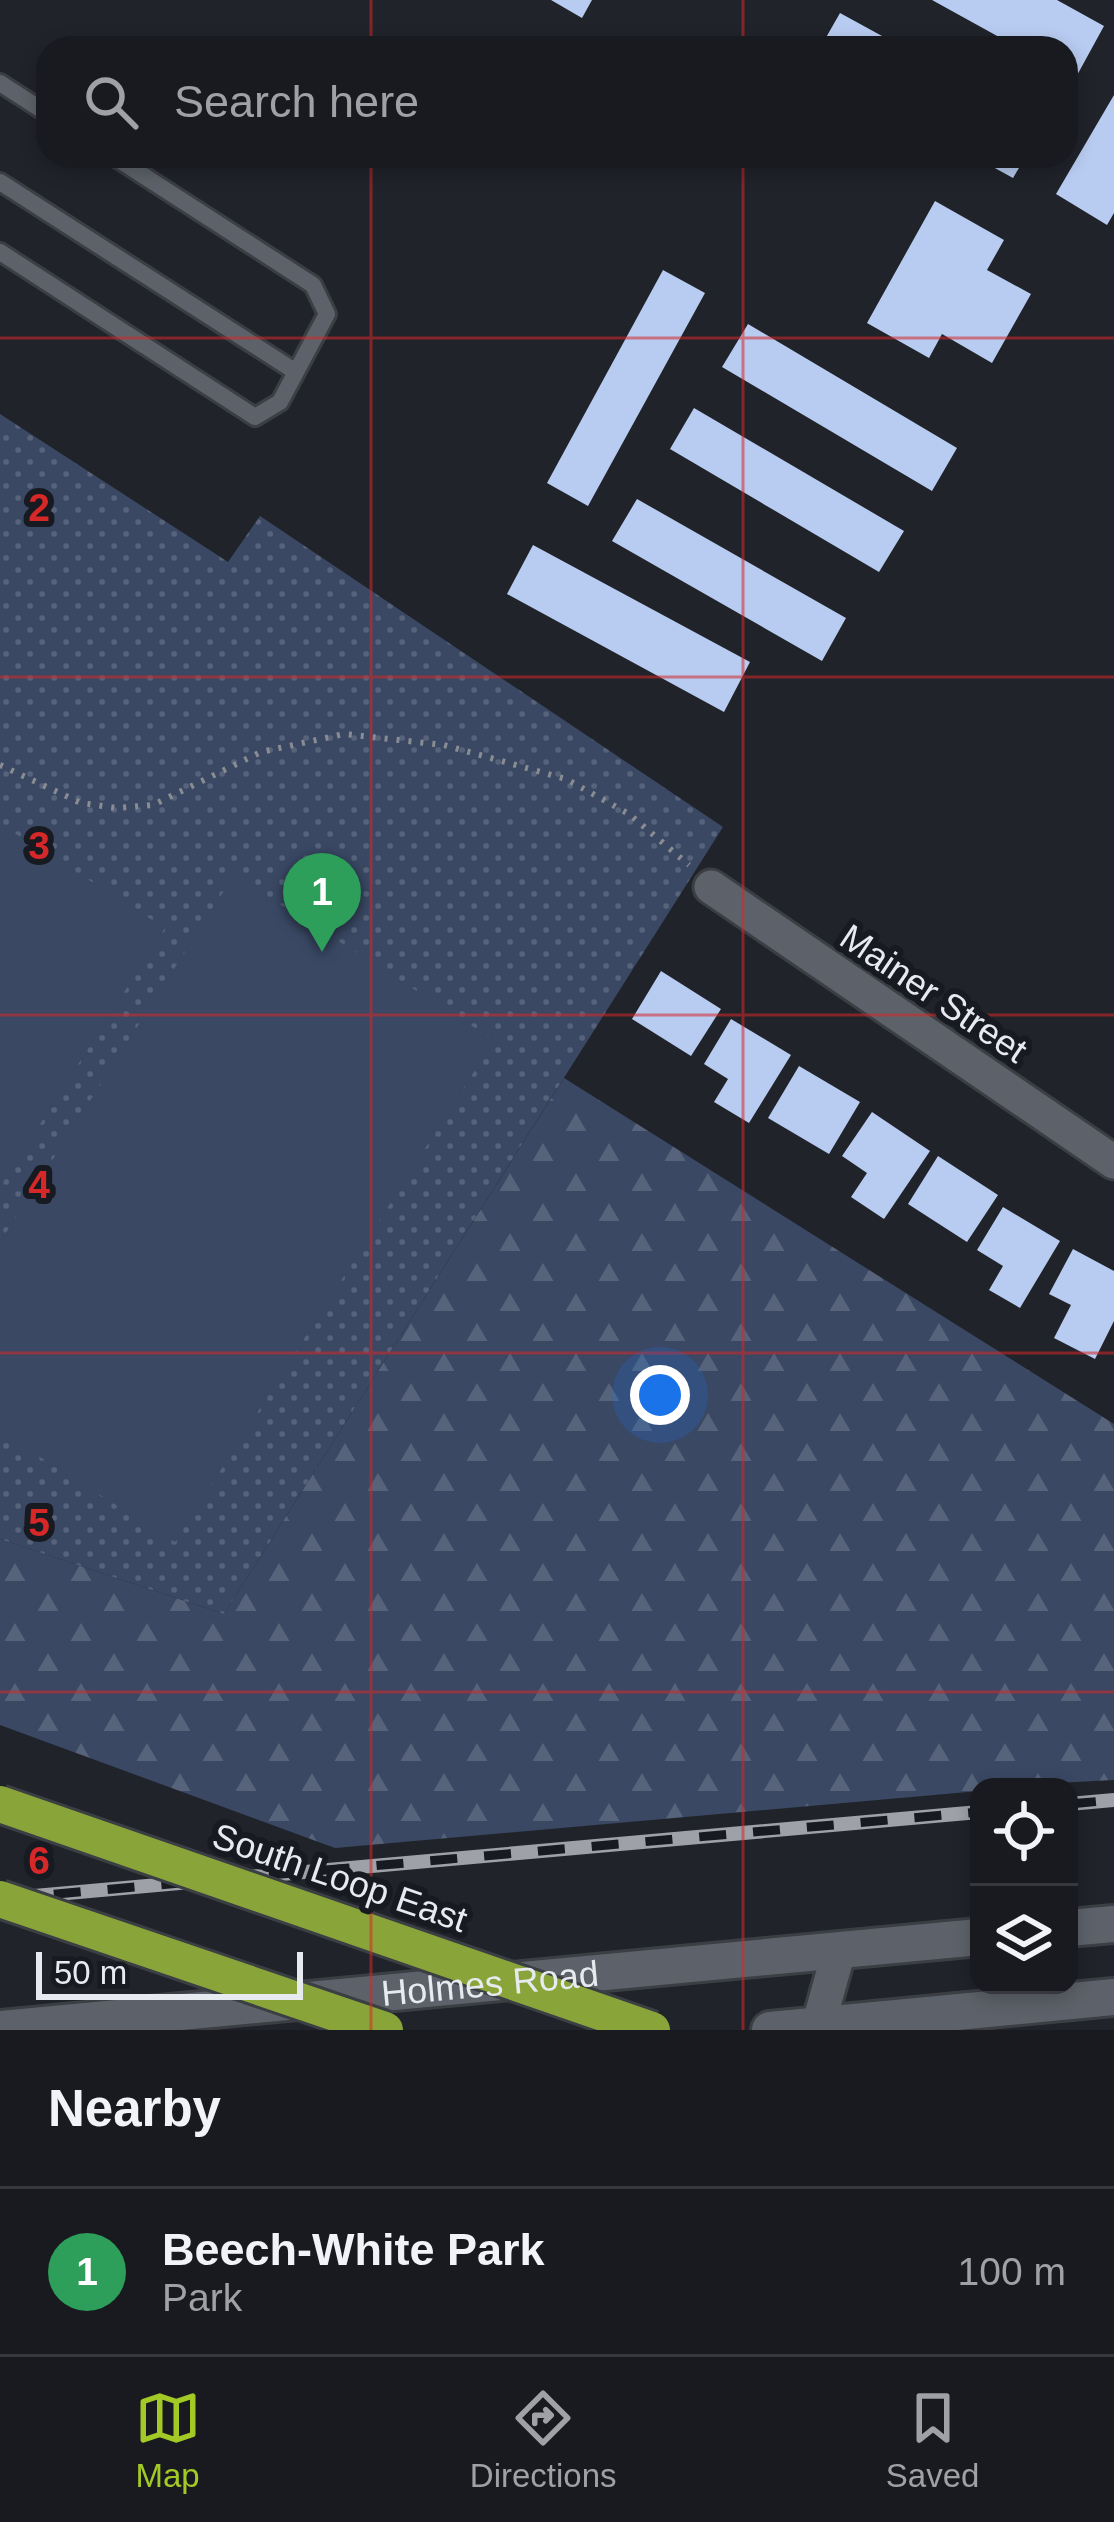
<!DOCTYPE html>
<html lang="en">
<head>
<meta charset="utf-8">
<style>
  body { margin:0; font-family:Helvetica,sans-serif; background:#212329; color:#f1f3f6 }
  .controls { position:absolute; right:36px; bottom:36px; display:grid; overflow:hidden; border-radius:24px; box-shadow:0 6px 18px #0003 }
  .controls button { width:108px; height:108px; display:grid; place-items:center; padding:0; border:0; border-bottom:3px solid #36383e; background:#181a20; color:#f1f3f6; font:60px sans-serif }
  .scale { position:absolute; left:36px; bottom:30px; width:267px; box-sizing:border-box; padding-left:12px; border:6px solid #e7eaef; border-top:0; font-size:33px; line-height:42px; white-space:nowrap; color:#e7eaef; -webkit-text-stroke:9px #171a21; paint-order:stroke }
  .you { position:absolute; left:660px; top:1395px; width:42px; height:42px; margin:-30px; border:9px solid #fff; border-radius:50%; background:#1a73e8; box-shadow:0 0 0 18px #1a73e833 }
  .badge { display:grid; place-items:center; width:78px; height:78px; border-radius:50%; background:#a3c926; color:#fff; font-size:39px; font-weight:700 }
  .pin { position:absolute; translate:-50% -99px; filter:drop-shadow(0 3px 6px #0008) }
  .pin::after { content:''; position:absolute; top:63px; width:42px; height:36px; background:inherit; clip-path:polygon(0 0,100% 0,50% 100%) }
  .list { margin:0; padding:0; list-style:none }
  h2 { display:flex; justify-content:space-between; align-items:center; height:156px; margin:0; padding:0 48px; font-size:51px }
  h2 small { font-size:39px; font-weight:400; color:#9fa1a5 }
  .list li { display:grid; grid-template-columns:78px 1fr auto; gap:36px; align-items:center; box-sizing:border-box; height:168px; padding:0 48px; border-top:3px solid #36383e }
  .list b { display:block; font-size:45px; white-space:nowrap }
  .list p { margin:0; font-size:39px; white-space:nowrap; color:#9fa1a5 }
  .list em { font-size:39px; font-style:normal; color:#9fa1a5 }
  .icon { flex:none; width:66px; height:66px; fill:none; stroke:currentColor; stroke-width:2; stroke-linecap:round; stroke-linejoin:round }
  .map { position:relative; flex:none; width:1114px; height:2030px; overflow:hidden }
  .search { position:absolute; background:#181a20; box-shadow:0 6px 18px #0003; left:36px; right:36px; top:36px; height:132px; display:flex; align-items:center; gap:30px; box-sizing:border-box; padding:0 42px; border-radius:36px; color:#9fa1a5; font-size:45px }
  .sheet { height:324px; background:#181a20 }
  nav { display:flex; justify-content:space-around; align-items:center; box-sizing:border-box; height:168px; border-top:3px solid #36383e; background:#181a20; font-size:33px; color:#9fa1a5 }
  nav a { display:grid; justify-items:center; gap:6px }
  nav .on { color:#a3c926 }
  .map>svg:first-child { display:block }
  .forest { fill:url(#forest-firs) }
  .park { fill:url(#park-dots) }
  .pitch { fill:#3a4864 }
  .building { fill:#b8cbf0 }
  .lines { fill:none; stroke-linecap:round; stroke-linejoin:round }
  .service-casing { stroke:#3b3e43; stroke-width:22 }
  .minor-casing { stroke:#3b3e43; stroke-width:39 }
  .secondary-casing { stroke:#3b3e43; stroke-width:42 }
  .path { stroke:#898c92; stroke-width:6; stroke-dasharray:3 9; stroke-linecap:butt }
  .service { stroke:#5d626a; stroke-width:16 }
  .minor { stroke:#5d626a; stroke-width:33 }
  .secondary { stroke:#5d626a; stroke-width:36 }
  .rail-casing { stroke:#9ea1a7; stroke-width:14 }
  .rail { stroke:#171a21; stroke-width:9; stroke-dasharray:27; stroke-linecap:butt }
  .motorway-bridge-casing { stroke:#3b3e43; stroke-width:42; stroke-linecap:butt }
  .motorway-bridge { stroke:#89a539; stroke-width:36 }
  .grid { fill:none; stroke:#d62828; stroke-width:3; stroke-opacity:0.55 }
  .labels { text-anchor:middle; stroke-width:12; stroke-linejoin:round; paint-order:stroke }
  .street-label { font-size:36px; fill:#e7eaef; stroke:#171a21 }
  .grid-label { font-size:39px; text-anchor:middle; font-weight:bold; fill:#d62828; stroke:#171a21; stroke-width:12; stroke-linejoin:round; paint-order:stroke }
</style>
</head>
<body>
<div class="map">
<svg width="1114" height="2030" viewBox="0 0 1114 2030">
  <defs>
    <pattern id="forest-firs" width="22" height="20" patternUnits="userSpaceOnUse" patternTransform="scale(3)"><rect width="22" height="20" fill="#3a4864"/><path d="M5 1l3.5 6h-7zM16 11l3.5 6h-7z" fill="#56637a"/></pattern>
    <pattern id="park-dots" width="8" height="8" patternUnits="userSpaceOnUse" patternTransform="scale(3)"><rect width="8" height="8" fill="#3a4864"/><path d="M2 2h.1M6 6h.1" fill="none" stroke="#56637a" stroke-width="1.8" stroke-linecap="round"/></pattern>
  </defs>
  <rect width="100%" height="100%" fill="#20232a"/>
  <path class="forest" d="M564 1078 1114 1424V1780L979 1787V1791L335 1848 0 1725V1539L224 1614Z"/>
  <path class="park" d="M0 414 228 562 260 516 723 827 224 1614 0 1539Z"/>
  <path class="pitch" d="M0 824 165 928 0 1187Z
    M234 875 494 1040 175 1542 0 1432V1242Z"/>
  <path class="building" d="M551 0H592L582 18Z
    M932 0H1057L1104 26 1075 79 1066 74V48H1019Z
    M840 13 904 48H820Z
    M1114 95V213L1107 225 1056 194Z
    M973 156H1026L1013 178Z
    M935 201 1004 240 987 270 1031 294 992 363 942 334 929 358 867 323Z
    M663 270 705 293 588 506 547 483Z
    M748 324 957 448 932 491 722 367Z
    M694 408 904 531 879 572 670 449Z
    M637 499 846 618 822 661 612 541Z
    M533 545 750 662 724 712 507 594Z
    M661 971 721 1009 691 1056 632 1019Z
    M731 1019 791 1055 749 1123 714 1102 728 1079 704 1064Z
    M799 1066 860 1102 829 1154 768 1118Z
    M872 1112 930 1151 884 1219 851 1197 867 1173 842 1156Z
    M938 1156 998 1195 967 1242 908 1204Z
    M1003 1207 1060 1241 1020 1308 989 1290 1003 1266 977 1250Z
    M1073 1249 1114 1271V1321L1095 1359 1054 1338 1071 1305 1049 1294Z"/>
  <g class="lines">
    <g class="service-casing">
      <path id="service" d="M0 83 48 114
        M0 182 296 372
        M0 252 255 417 280 402 327 314 313 285 113 156"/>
    </g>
    <g class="minor-casing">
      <path id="minor" d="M711 887 1114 1162
        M817 2030 839 1951"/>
    </g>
    <g class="secondary-casing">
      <g id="secondary">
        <path d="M1069 1928 1114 1924"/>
        <path id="s1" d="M0 2029 979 1937"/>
        <path d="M770 2030 1114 1997"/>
      </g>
    </g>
    <path class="path" d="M0 765 81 803 117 808 153 805 261 752 344 734 444 745 566 779 629 814 689 865"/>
    <use href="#service" class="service"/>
    <use href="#minor" class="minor"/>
    <use href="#secondary" class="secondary"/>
    <g class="rail-casing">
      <path id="rail" d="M1069 1804 1114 1800
        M0 1899 979 1812"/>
    </g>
    <use href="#rail" class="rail"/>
    <g class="motorway-bridge-casing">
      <path id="motorway-bridge" d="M0 1804 652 2030
        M0 1899 385 2030"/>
    </g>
    <use href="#motorway-bridge" class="motorway-bridge"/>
  </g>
  <path class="grid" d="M371 0V48M743 0V48M371 156V2030M743 156V2030M0 338H1114M0 677H1114M0 1015H1114M0 1353H1114M0 1692H1114"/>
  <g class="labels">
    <g class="street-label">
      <text transform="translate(934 993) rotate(34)" y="13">Mainer Street</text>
      <text transform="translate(340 1877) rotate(19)" y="13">South Loop East</text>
      <text dy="13" stroke="none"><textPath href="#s1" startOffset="492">Holmes Road</textPath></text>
    </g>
  </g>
  <g class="grid-label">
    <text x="39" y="521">2</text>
    <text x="39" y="859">3</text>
    <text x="39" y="1198">4</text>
    <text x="39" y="1536">5</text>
    <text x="39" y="1874">6</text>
  </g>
</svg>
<div class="controls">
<button><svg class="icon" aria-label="locate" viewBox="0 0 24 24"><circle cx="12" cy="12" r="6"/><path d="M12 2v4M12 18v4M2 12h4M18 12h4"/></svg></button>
<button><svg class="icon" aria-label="layers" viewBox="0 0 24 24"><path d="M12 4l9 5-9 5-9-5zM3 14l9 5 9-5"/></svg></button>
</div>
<div class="scale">50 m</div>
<div class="you"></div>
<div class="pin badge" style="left:322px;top:952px;background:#2e9e5b">1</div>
<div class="search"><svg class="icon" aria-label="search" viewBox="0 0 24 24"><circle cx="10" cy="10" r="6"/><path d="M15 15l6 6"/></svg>Search here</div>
</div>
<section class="sheet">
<h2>Nearby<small></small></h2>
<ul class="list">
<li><span class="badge" style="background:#2e9e5b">1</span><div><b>Beech-White Park</b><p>Park</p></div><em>100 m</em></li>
</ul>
</section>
<nav>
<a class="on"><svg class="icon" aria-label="map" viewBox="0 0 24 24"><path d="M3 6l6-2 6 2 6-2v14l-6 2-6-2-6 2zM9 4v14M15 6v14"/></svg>Map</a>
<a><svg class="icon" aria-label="directions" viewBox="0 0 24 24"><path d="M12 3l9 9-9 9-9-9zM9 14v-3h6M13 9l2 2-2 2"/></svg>Directions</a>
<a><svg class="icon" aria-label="saved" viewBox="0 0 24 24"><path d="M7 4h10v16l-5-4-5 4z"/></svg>Saved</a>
</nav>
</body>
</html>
